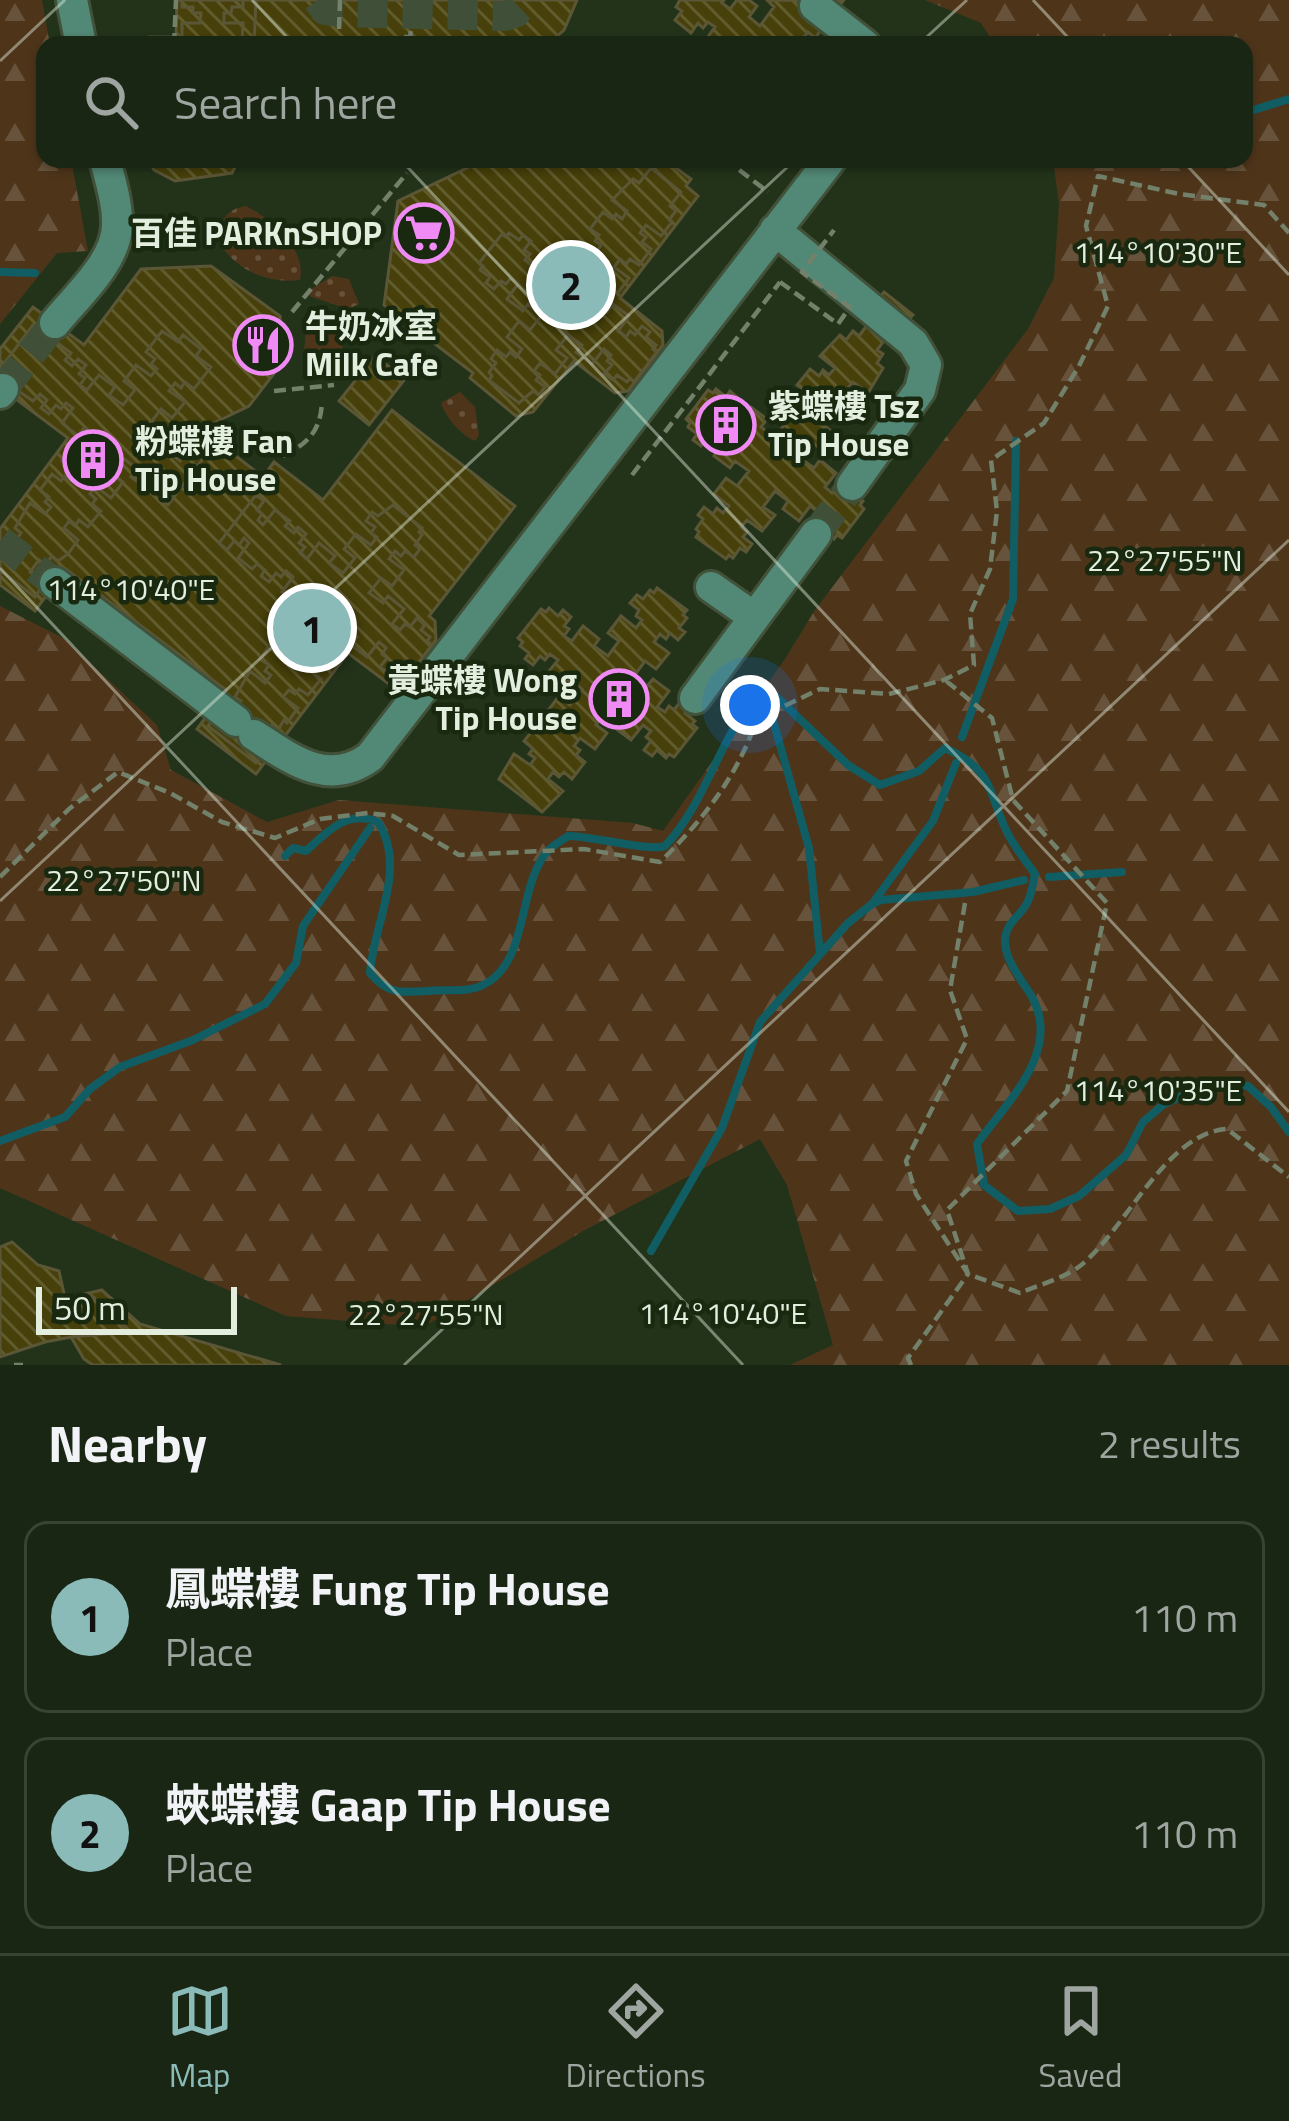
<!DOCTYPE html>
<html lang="en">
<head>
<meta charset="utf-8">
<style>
  body { margin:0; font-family:"Titillium Web","Noto Sans TC",sans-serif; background:#273222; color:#f1f3f6 }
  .scale { position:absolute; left:36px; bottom:30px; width:201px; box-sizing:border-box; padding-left:12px; border:6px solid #e3eede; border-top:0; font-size:33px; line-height:42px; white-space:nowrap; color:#e3eede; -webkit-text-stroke:9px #192910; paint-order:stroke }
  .you { position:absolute; left:750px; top:705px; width:42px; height:42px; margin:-30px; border:9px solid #fff; border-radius:50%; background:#1a73e8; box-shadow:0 0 0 18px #1a73e833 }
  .badge { display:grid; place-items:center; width:78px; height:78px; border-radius:50%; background:#8bbbb9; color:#111; font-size:39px; font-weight:700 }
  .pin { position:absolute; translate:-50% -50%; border:6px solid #fff; box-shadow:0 3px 12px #0006 }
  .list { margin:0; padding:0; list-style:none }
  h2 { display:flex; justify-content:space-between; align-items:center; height:156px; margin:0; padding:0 48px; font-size:51px }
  h2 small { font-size:39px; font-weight:400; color:#9fa5a0 }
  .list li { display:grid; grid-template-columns:78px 1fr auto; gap:36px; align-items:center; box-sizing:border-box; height:192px; margin:0 24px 24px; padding:0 24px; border:3px solid #384334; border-radius:24px }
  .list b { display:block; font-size:45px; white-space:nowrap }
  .list p { margin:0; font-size:39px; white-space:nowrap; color:#9fa5a0 }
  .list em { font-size:39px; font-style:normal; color:#9fa5a0 }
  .icon { flex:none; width:66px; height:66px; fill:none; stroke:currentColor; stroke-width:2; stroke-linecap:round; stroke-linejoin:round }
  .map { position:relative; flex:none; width:1289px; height:1365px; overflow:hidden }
  .search { position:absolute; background:#1a2614; box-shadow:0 3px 9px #0004; left:36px; right:36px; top:36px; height:132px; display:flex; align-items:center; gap:30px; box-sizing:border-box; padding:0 42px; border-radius:24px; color:#9fa5a0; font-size:45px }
  .sheet { height:588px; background:#1a2614 }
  nav { display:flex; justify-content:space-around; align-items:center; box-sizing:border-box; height:168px; border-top:3px solid #384334; background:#1a2614; font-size:33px; color:#9fa5a0 }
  nav a { display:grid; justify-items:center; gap:6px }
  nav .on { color:#8bbbb9 }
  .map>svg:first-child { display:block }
  .grass { fill:url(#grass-dots) }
  .forest { fill:url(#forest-firs) }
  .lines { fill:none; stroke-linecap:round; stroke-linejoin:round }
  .stream { stroke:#105e64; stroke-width:8 }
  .building { fill:url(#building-back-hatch); stroke:#5b5636; stroke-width:3 }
  .minor-tunnel { stroke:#404f37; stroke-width:30; stroke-dasharray:30 15; stroke-linecap:butt }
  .minor-casing { stroke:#425139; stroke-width:36 }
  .path { stroke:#73816b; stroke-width:4.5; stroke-dasharray:12 6; stroke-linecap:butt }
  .minor { stroke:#528976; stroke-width:30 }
  .path-bridge { stroke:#73816b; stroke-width:4.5; stroke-dasharray:12 6; stroke-linecap:butt }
  .ticks { fill:none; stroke:#e3eede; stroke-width:3; stroke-opacity:0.45 }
  .labels { text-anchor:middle; stroke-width:9; stroke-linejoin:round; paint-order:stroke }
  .poi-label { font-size:33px; font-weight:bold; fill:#e3eede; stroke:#192910; text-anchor:start }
  .ticks-label { font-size:30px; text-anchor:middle; fill:#e3eede; stroke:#192910; stroke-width:9; stroke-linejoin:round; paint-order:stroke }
</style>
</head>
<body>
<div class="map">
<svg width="1289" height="1365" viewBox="0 0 1289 1365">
  <defs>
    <pattern id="grass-dots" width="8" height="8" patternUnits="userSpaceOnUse" patternTransform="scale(3)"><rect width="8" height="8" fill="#4e351a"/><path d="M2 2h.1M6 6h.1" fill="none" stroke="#67533b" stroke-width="1.8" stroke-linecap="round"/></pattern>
    <pattern id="forest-firs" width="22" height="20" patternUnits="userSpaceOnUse" patternTransform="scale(3)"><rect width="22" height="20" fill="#4e351a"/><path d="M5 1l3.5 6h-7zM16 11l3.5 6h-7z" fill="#67533b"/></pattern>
    <pattern id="building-back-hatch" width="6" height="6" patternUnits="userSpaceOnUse" patternTransform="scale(3)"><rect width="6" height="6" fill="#47400a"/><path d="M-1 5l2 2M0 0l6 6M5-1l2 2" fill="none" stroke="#615c2d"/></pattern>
  </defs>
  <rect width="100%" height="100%" fill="#23331a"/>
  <path class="grass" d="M246 206C271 219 307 249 300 280 265 284 234 269 216 238 222 220 226 209 246 206Z
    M332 276 349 279 359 304 348 309 309 296 308 291Z
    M311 322 340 329 344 333 341 360 323 378 303 369 306 327Z
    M460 392 475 407 479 435 475 441C460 434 446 418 441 403Z"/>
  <path class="forest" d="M0 0H42L50 45H45V159H71L88 251 57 253 0 324Z
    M925 0H1289V1365H790L833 1345 787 1185 760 1139 583 1231 423 1327 286 1316 0 1188V606L63 638 157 725 171 770 267 822 339 800 633 823 663 831 785 659 815 610 1028 329 1054 278 1059 204 1053 159H1244V45H995L981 23Z"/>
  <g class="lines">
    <path class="stream" d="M1244 113 1289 99
      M0 272 35 273
      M767 699 809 848 820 953
      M962 737 1013 599 1016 441
      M285 856 293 848 306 851C327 832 347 809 378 822 408 868 373 925 370 973 387 994 401 993 427 991 444 989 468 993 483 985 529 963 517 889 546 853 551 846 561 841 568 836 593 836 650 852 665 846 708 801 722 728 765 686L848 765 880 785 919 771 945 748C995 771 987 791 1007 832 1014 847 1026 861 1035 874 1033 882 1032 893 1028 901 1021 917 1007 920 1005 939 1004 960 1022 980 1032 997 1062 1051 1007 1102 977 1144L984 1185 1018 1211 1050 1209 1079 1196 1126 1155 1143 1122 1164 1104 1189 1093 1219 1085 1248 1086 1271 1107 1289 1132
      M1049 877 1122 872
      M872 904 881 900 973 892 1024 880
      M0 1141 65 1117 90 1089 120 1067 193 1040 265 1004 296 963 303 926 370 828
      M651 1251 722 1128 760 1022 848 923 872 904 933 821 956 763"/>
  </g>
  <path class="building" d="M177 0H256L254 45H144L149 37H176Z
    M182 0H243V7H232L231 13H224V23H243L242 43H182V23H200L201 13H193V7H182Z
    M256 0H577L564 30 547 45H254Z
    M680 0H724L722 3 730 9 737 0H749L757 6 749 17 760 26 774 7 767 0 843 1 815 38 808 32 798 45H707L704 42 715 27 708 22 703 28 698 23 691 33 675 20 682 11 676 7Z
    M148 159H239L232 173 175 181 154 170Z
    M486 159H664L691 179 686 186 698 196 620 298 662 331 663 345 628 391 615 393 574 361 533 412 516 416 470 378 473 373 384 305 398 201Z
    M651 168 681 192 670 206 676 211 669 220 672 222 661 236 646 225 640 233 646 237 642 242 651 249 639 265 630 259 626 264 620 259 614 267 629 278 617 294 605 286 594 301 607 312 613 304 629 316 618 331 626 337 630 331 635 335 642 326 650 332 646 337 656 345 653 349 657 352 634 382 630 378 627 382 617 375 613 380 604 374 612 365 607 361 611 355 604 349 592 364 576 352 582 345 568 335 556 350 567 358 555 374 540 363 534 371 540 375 536 380 545 387 539 395 533 391 519 403 489 380 492 376 489 372 496 363 491 359 497 350 506 357 510 352 516 357 522 349 507 337 519 321 530 330 542 315 528 304 523 311 507 299 518 284 511 278 506 284 501 281 494 289 486 283 490 277 480 270 483 266 479 263 502 234 506 237 509 233 519 240 523 235 531 241 524 250 530 254 525 260 532 266 544 251 560 263 554 271 567 281 579 266 568 257 580 242 596 253 601 245 595 241 599 235 590 229 603 212 612 219 616 214 622 219 627 211 612 200 633 179 639 183Z
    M211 266 280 316 282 363 249 406 191 434 209 449 215 440 263 477 274 462 323 500 392 410 515 506 429 616 435 621 436 640 404 682 389 684 348 653 256 774 197 729 226 690 66 569 35 611 0 585V529L68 438 0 387V349L33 307 84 345 141 269Z
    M884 292 913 315 909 319 913 322 906 332 886 338 877 350 883 354 877 363 883 368 868 393 853 382 847 389 853 393 849 399 858 406 846 422 837 415 833 420 827 416 821 423 836 435 823 451 812 442 800 458 814 468 820 460 836 473 825 487 832 493 837 487 853 494 863 501 860 505 864 509 842 538 837 535 834 539 814 518 818 512 810 506 799 521 783 509 788 501 775 491 763 507 775 515 762 531 747 520 741 527 747 532 743 537 752 544 746 552 740 548 733 558 729 555 726 559 696 537 699 532 696 529 703 519 698 515 704 507 713 514 717 508 723 513 729 506 714 494 726 478 737 486 749 471 735 461 730 468 714 456 725 440 718 435 713 441 708 437 701 446 693 440 697 434 688 427 690 423 686 419 708 390 713 393 716 389 726 397 730 391 738 398 731 406 737 410 732 416 740 422 751 407 767 419 761 427 775 438 786 422 775 414 787 398 802 409 809 402 802 397 806 392 797 385 810 369 819 376 823 370 829 375 835 368 820 356 840 335 846 340 853 331 859 336 868 324 869 304 876 294 880 297Z
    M33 325 42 331 35 340 40 344 35 351 43 356 55 341 71 353 65 360 72 366 78 359 86 365 79 374 85 378 80 385 87 390 99 375 115 387 109 395 123 405 135 390 124 381 136 365 151 376 157 369 151 364 155 359 146 352 162 331 178 342 183 335 201 349 196 356 211 367 194 389 185 382 181 388 175 383 169 391 185 402 172 418 161 409 149 425 163 435 168 428 184 440 173 455 180 461 185 455 190 459 197 450 205 456 168 505 160 499 167 490 162 486 166 480 159 474 147 489 131 477 137 469 123 458 112 474 123 482 111 498 95 486 90 494 96 499 92 504 101 511 88 527 79 520 75 526 69 521 64 528 78 540 68 554 58 561 52 556 45 565 39 560 30 572 36 577 32 582 41 588 35 597 0 570V557L6 553 12 558 21 546 15 542 21 533 15 528 30 503 45 514 51 507 45 502 49 497 40 490 52 474 61 481 65 476 71 480 77 473 62 461 75 445 86 454 98 438 84 428 78 436 62 423 73 408 66 403 61 409 56 405 49 414 41 408 47 400 40 394 33 401 17 390 29 375 21 369 17 375 12 371 5 380 0 376V369Z
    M375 356 405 379 369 425 339 401Z
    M256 495 264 501 257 510 262 514 258 520 263 525 275 510 290 521 285 526 294 533 298 527 306 534 299 543 305 547 300 553 307 559 319 543 335 556 329 563 343 573 355 558 344 549 356 534 371 545 377 537 371 533 375 527 366 521 372 512 378 516 393 505 422 528 419 532 422 535 415 545 420 549 414 557 405 551 401 556 395 551 389 559 404 570 392 586 381 578 369 593 383 603 388 596 404 609 392 624 400 630 405 624 410 627 417 618 425 625 421 630 430 637 427 641 432 645 409 675 405 671 402 675 392 668 388 673 380 667 387 658 382 654 386 648 379 642 367 657 351 645 357 637 343 627 332 642 343 650 330 667 315 655 309 663 315 667 312 672 321 679 308 695 299 689 295 694 289 690 283 697 298 708 287 723 284 720 278 730 272 725 263 735 262 755 256 763 208 726 214 718 232 713 241 701 235 697 250 671 265 683 271 675 265 671 269 665 260 659 272 642 281 649 285 644 291 649 297 641 282 629 295 613 306 622 317 606 304 596 298 604 282 592 293 577 286 571 281 577 276 573 269 582 261 576 265 570 257 564 252 569 238 558 249 543 244 538 239 545 234 541 227 550 219 543Z
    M657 588 687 610 683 615 687 618 679 628 685 632 678 640 670 633 666 639 660 634 654 642 669 653 656 669 645 661 634 676 647 686 653 679 669 691 657 707 665 712 669 706 674 710 681 701 689 708 685 713 695 721 692 724 697 728 674 757 669 754 666 758 657 750 652 756 644 750 651 741 646 737 651 731 643 725 631 740 615 728 622 720 608 709 596 725 607 733 595 749 580 738 574 746 580 750 576 755 585 762 572 779 564 772 559 777 553 772 548 779 563 791 542 812 499 779 514 754 530 765 535 758 529 754 533 749 524 741 537 725 546 732 550 727 556 731 562 724 547 712 559 696 570 705 582 689 568 679 562 687 546 675 558 660 550 654 545 660 540 656 533 665 525 659 529 653 520 646 523 642 518 638 541 609 546 612 549 608 558 616 563 610 571 617 564 626 569 629 564 636 572 641 583 626 599 639 594 646 608 656 619 641 608 633 621 616 636 628 642 620 636 616 639 610 630 603 637 595 643 599 650 590 654 593Z
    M12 1242 38 1265 59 1271 65 1298 89 1293 131 1332 92 1333 45 1342 0 1357V1247Z
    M102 1290 140 1324 281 1365H93L84 1359 71 1337 131 1332 89 1293Z"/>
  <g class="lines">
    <path class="minor-tunnel" d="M318 0 325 10 339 12 505 16 515 13 529 0
      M3 389 55 323
      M816 534 852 485
      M0 541 55 583"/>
    <g class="minor-casing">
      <path id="minor" d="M72 0 81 45
        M815 6 865 45
        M775 230 913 343 926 365 920 390 852 485
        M55 323C76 297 116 262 117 226 118 204 110 180 105 159
        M0 393 3 389
        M55 583 236 721
        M711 587 754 617
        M695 698 816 534
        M254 735C291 759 328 788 370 757L831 159"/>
    </g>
    <path class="path" d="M339 29 340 0
      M404 37H410L411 30
      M174 45 176 0
      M725 159 768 192
      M292 312 407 173
      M274 391 334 385
      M283 456C309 443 321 430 322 401
      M632 475 780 282
      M0 877 69 809 118 772 170 793 222 822 275 838 320 819 368 813 393 816 459 855 584 849 660 862C703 820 737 777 757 719L820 689 889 694 944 680 974 665 970 614 990 569 997 511 991 460 1044 423 1079 366 1108 306 1086 226 1098 176 1179 194 1264 205 1289 233
      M965 903 950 990 967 1039 906 1161 916 1194 968 1274 1020 1293C1039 1285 1064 1278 1080 1266 1126 1230 1165 1133 1227 1129L1289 1177
      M14 1365H23
      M911 1365 908 1358 968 1274 947 1210 1067 1091 1107 903 1013 800 992 718 946 681"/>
    <use href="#minor" class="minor"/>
    <path class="path-bridge" d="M780 282 838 324 850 307 802 272 834 230"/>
  </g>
  <path class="ticks" d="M252 0 294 45M1033 0 1075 45M918 45 967 0M0 61 65 0M400 159 1289 1112M1181 159 1289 275M0 568 743 1365M0 901 796 159M404 1365 1289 540"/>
  <defs>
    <g id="supermarket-ring" transform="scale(3)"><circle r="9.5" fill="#192910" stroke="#f08bf5" stroke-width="1.5"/><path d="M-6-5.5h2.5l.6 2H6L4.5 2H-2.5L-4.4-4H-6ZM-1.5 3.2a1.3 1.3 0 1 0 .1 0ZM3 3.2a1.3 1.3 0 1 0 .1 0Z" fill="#f08bf5"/></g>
    <g id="restaurant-ring" transform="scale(3)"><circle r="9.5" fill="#192910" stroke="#f08bf5" stroke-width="1.5"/><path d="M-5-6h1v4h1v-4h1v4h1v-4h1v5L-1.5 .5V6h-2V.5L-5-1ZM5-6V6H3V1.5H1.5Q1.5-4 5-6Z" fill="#f08bf5"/></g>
    <g id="building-ring" transform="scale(3)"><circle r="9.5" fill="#192910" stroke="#f08bf5" stroke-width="1.5"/><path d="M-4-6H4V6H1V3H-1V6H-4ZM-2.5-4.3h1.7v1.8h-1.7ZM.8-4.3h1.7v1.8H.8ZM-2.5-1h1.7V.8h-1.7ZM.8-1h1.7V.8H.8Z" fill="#f08bf5"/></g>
  </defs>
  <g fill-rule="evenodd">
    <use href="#supermarket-ring" x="424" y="233"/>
    <use href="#restaurant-ring" x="263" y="345"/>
    <use href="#building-ring" x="726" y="425"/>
    <use href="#building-ring" x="93" y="460"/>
    <use href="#building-ring" x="619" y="699"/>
  </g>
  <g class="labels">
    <g class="poi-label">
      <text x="382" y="245" text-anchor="end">百佳 PARKnSHOP</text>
      <text x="305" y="338">牛奶冰室<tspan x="305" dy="38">Milk Cafe</tspan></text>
      <text x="768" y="418">紫蝶樓 Tsz<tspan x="768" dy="38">Tip House</tspan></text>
      <text x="135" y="453">粉蝶樓 Fan<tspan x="135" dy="38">Tip House</tspan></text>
      <text x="577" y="692" text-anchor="end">黃蝶樓 Wong<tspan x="577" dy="38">Tip House</tspan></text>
    </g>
  </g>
  <g class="ticks-label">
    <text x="1158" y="263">114°10'30"E</text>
    <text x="1165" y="571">22°27'55"N</text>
    <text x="131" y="600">114°10'40"E</text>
    <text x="124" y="891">22°27'50"N</text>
    <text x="1158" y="1101">114°10'35"E</text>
    <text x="723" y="1324">114°10'40"E</text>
    <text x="426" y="1325">22°27'55"N</text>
  </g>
</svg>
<div class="scale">50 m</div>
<div class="you"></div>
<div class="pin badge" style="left:312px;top:628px">1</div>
<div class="pin badge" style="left:571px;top:285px">2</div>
<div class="search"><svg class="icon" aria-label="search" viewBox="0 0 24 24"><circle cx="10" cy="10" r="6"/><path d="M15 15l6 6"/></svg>Search here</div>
</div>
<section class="sheet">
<h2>Nearby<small>2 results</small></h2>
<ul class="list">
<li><span class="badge">1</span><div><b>鳳蝶樓 Fung Tip House</b><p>Place</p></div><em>110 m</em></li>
<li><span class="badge">2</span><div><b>蛺蝶樓 Gaap Tip House</b><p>Place</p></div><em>110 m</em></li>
</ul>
</section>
<nav>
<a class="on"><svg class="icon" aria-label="map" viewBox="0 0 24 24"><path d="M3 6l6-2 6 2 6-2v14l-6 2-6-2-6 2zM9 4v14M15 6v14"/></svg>Map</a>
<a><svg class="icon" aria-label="directions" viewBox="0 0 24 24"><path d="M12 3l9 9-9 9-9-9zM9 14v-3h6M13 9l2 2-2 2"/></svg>Directions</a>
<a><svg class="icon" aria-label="saved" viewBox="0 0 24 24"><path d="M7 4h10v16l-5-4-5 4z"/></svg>Saved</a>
</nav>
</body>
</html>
